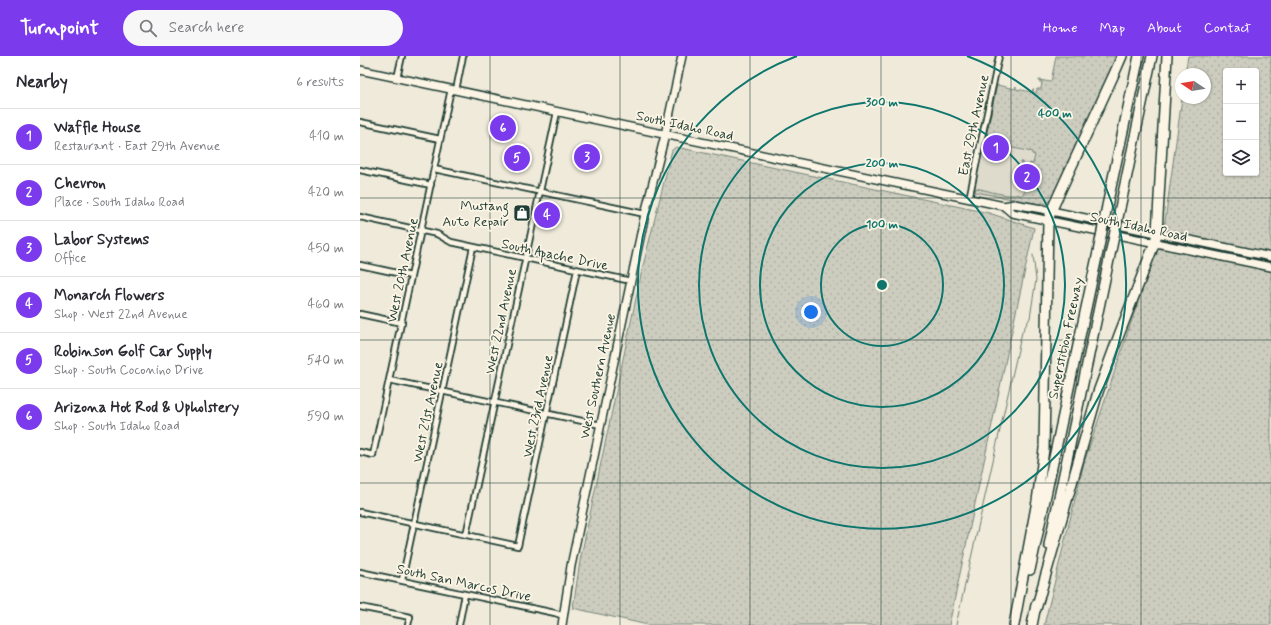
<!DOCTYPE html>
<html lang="en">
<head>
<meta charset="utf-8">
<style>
  body { margin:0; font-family:Mynerve,sans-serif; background:#f7f7f7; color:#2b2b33 }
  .controls { position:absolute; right:12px; top:12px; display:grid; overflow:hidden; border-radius:4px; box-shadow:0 1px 3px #0004 }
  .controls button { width:36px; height:36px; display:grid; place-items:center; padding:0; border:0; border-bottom:1px solid #e1e1e2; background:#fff; color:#2b2b33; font:20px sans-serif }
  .compass { position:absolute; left:815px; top:12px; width:36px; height:36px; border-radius:50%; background:#fff; box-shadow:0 1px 3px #0004; rotate:282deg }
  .you { position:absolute; left:451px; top:256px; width:14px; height:14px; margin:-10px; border:3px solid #fff; border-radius:50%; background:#1a73e8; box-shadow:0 0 0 6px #1a73e833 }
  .badge { display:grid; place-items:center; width:26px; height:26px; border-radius:50%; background:#7c3aed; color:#fff; font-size:13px; font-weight:700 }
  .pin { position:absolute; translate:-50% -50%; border:2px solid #fff; box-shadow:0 1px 4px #0006 }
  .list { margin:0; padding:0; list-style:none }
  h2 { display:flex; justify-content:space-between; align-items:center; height:52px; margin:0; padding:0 16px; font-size:17px }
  h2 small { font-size:13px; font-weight:400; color:#7c7c81 }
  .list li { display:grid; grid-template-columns:26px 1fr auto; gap:12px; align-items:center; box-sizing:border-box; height:56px; padding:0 16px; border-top:1px solid #e1e1e2 }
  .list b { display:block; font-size:15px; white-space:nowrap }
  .list p { margin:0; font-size:13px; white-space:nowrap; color:#7c7c81 }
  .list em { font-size:13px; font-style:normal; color:#7c7c81 }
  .icon { flex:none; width:22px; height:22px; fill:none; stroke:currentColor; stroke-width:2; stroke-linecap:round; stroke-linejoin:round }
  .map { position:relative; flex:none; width:911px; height:569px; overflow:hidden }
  header { display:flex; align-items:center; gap:24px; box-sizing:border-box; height:56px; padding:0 20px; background:#7c3aed; color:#fff }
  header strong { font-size:19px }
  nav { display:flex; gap:22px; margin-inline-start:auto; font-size:14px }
  .search { width:280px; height:36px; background:#f7f7f7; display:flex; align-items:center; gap:10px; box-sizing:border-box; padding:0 14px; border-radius:22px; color:#7c7c81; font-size:15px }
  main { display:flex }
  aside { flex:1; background:#fff }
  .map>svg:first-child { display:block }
  .built { fill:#dedbcc }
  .grass { fill:url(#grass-dots); stroke:#76857a; fill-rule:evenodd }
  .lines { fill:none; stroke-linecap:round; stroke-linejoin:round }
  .stream { stroke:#6c7d71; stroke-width:1 }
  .street-casing { stroke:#1f3d34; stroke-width:8 }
  .secondary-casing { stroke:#1f3d34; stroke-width:10 }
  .highway-casing { stroke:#1f3d34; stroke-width:12 }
  .street { stroke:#fcf5e5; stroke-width:4.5 }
  .secondary { stroke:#fcf5e5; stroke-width:7 }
  .highway { stroke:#fcf5e5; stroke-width:9 }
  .highway-bridge-casing { stroke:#1f3d34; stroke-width:12; stroke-linecap:butt }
  .highway-bridge { stroke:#fcf5e5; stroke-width:9 }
  .grid { fill:none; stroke:#1f3d34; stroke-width:1; stroke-opacity:0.55 }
  .ring { fill:none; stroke:#0f766e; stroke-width:2 }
  .labels { text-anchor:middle; stroke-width:3.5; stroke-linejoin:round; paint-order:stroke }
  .street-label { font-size:14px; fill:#1f3d34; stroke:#fcf5e5 }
  .poi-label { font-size:14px; fill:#1f3d34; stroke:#fcf5e5; text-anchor:end }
  .centre { fill:#0f766e; stroke:#fcf5e5; stroke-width:2 }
  .ring-label { font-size:12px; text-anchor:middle; font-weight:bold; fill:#0f766e; stroke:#fcf5e5; stroke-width:3.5; stroke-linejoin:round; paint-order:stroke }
</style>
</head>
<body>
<header>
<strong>Turnpoint</strong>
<div class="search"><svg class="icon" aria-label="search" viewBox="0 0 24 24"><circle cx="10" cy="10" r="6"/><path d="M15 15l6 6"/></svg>Search here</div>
<nav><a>Home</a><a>Map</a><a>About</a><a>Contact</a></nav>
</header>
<main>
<aside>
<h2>Nearby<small>6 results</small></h2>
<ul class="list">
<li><span class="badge">1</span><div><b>Waffle House</b><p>Restaurant · East 29th Avenue</p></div><em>410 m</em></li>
<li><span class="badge">2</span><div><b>Chevron</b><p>Place · South Idaho Road</p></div><em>420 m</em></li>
<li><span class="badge">3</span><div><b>Labor Systems</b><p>Office</p></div><em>450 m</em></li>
<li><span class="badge">4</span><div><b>Monarch Flowers</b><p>Shop · West 22nd Avenue</p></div><em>460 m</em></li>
<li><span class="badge">5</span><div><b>Robinson Golf Car Supply</b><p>Shop · South Coconino Drive</p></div><em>540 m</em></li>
<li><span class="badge">6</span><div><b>Arizona Hot Rod &amp; Upholstery</b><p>Shop · South Idaho Road</p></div><em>590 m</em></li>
</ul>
</aside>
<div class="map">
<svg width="911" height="569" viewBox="0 0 911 569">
  <defs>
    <pattern id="grass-dots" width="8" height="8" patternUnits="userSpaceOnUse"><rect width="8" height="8" fill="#cccdbf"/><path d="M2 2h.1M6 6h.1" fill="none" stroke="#afb1a5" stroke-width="1.8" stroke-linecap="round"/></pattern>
  </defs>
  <rect width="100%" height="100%" fill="#efeada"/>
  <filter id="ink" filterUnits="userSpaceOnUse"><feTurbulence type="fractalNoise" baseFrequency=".025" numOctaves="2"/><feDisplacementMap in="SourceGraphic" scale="8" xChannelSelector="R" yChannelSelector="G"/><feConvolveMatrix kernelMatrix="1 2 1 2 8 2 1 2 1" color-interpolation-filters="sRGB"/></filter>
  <g filter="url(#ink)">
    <path class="built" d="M624 85 680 96 670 148 614 137V134Z"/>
    <path class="grass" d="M696 0H759L753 15 715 91 692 142 690 145 685 148 684 147 680 148 615 136 616 132C627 134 648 142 659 138L660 140 664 137V135L666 133 670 113 668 111 661 109V106H662V109L669 110 670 107 673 108 675 99 672 98V96L625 86 637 29 655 33 656 30V33L672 36 673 33 674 37H676L677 33H681L682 26H679V24L691 26Z
      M828 0H911V569H684L724 407 805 165 822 42H845V18H825ZM866 15H896V117H866Z
      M316 91 629 157 674 172 589 569H288L213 552 220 505 282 214 312 94Z"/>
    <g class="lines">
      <path class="stream" d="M596 569 662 276 670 262 674 236 676 224 673 199"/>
      <g class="street-casing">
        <path id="street" d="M37 22 42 0
          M96 34 103 0
          M0 66 80 83
          M74 113 285 158
          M0 114 71 129
          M609 143 639 0
          M0 161 77 178 91 186 271 225
          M0 209 51 220
          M0 258 42 267
          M29 324 241 369
          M0 396 13 399 91 33
          M0 456 158 490 217 214
          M106 479 197 56
          M0 516 195 557 204 560
          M42 524 113 191
          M0 551 50 561 48 569
          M99 569 105 538"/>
      </g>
      <g class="secondary-casing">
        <path id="secondary" d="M0 14 644 150 654 148 682 153 911 201
          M644 150 652 157 911 211
          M202 569 211 510 285 158 305 79 322 0"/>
      </g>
      <g class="highway-casing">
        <path id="highway" d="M747 150 779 0
          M760 152 792 0
          M689 489 750 199
          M670 514 738 196
          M676 553 738 336 759 279 795 186 797 177 807 0
          M654 569 677 445 684 393 688 164 693 151 755 16 762 0
          M672 569 676 549"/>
      </g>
      <use href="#street" class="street"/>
      <use href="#secondary" class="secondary"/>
      <use href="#highway" class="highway"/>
      <g class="highway-bridge-casing">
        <path id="highway-bridge" d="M738 196 747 150
          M750 199 760 152"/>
      </g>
      <use href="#highway-bridge" class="highway-bridge"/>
    </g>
  </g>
  <path class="grid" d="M130 0V569M260 0V569M390 0V569M521 0V569M651 0V569M781 0V569M0 142H911M0 284H911M0 427H911"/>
  <g class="ring">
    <circle cx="522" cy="229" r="61"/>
    <circle cx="522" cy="229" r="122"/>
    <circle cx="522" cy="229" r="183"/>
    <path d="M607 0A244 244 0 1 1 437 0"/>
  </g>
  <defs>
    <g id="shop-square" transform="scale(0.9)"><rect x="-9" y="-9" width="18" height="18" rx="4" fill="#1f3d34" stroke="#fcf5e5"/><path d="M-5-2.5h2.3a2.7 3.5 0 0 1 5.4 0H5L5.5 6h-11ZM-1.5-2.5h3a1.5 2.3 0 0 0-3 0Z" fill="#fff"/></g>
  </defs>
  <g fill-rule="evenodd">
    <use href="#shop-square" x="162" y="157"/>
  </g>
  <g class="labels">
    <g class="street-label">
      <text transform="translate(325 69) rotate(12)" y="5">South Idaho Road</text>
      <text transform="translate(613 69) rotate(-78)" y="5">East 29th Avenue</text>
      <text transform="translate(779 170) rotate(12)" y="5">South Idaho Road</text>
      <text transform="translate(195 198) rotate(12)" y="5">South Apache Drive</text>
      <text transform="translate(42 214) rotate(-78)" y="5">West 20th Avenue</text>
      <text transform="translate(140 265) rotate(-78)" y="5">West 22nd Avenue</text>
      <text transform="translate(705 282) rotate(-78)" y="5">Superstition Freeway</text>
      <text transform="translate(237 320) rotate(-78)" y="5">West Southern Avenue</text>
      <text transform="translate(177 350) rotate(-78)" y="5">West 23rd Avenue</text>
      <text transform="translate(67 356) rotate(-78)" y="5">West 21st Avenue</text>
      <text transform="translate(104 526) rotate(12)" y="5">South San Marcos Drive</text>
    </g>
    <g class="poi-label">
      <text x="149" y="154">Mustang<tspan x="149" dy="16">Auto Repair</tspan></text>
    </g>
  </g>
  <circle cx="522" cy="229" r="6" class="centre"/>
  <g class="ring-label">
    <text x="522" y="50">300 m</text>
    <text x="695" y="61">400 m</text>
    <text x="522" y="111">200 m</text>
    <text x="522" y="172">100 m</text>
  </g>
</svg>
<div class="controls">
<button>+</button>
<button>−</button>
<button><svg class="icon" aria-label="layers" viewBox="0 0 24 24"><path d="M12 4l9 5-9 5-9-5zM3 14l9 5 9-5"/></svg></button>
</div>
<svg class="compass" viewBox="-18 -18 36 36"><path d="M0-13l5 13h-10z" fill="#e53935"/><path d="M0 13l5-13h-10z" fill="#7c7c81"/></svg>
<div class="you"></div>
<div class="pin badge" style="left:636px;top:92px">1</div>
<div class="pin badge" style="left:667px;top:121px">2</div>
<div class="pin badge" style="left:227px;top:101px">3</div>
<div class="pin badge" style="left:187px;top:159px">4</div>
<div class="pin badge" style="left:157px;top:102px">5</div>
<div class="pin badge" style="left:143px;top:72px">6</div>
</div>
</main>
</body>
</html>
